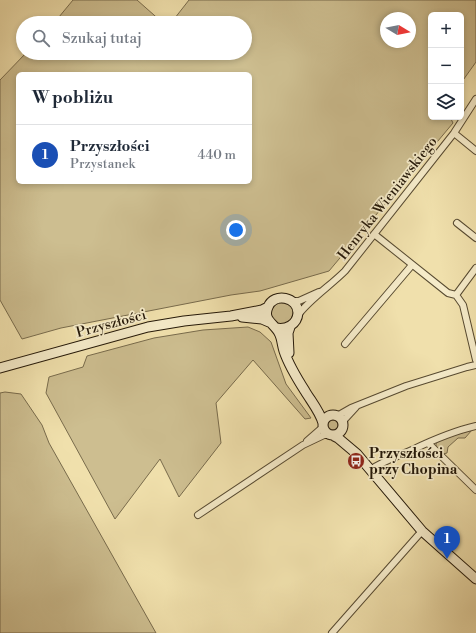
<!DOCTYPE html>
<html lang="pl">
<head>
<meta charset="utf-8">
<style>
  body { margin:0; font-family:"Libre Bodoni",serif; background:#f6f6f7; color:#1f2937 }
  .controls { position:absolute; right:12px; top:12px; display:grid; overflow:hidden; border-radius:6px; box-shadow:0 2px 6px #0003 }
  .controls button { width:36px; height:36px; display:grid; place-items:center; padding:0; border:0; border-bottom:1px solid #e0e1e3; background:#fff; color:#1f2937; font:20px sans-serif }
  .compass { position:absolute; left:380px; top:12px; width:36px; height:36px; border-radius:50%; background:#fff; box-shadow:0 2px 6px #0003; rotate:100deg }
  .you { position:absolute; left:236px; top:230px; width:14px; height:14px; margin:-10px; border:3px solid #fff; border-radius:50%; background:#1a73e8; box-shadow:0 0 0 6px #1a73e833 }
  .badge { display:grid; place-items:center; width:26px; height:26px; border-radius:50%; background:#7c3aed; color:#fff; font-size:13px; font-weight:700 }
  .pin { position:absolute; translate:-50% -33px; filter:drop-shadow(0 1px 2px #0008) }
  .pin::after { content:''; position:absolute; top:21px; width:14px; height:12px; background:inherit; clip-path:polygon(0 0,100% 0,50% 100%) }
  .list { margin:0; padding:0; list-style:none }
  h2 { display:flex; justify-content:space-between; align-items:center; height:52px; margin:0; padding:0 16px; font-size:17px }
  h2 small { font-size:13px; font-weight:400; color:#747a83 }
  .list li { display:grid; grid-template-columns:26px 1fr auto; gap:12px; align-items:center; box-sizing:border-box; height:60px; padding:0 16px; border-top:1px solid #e0e1e3 }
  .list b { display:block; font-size:15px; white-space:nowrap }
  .list p { margin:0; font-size:13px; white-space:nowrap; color:#747a83 }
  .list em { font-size:13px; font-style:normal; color:#747a83 }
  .icon { flex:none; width:22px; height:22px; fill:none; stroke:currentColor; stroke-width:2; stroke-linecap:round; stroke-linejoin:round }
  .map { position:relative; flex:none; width:476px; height:633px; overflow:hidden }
  .search { position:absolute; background:#fff; box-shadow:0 2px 6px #0003; left:16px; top:16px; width:236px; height:44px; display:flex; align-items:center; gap:10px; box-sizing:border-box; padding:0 14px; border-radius:22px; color:#747a83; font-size:15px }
  .panel { position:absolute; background:#fff; box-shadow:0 2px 6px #0003; left:16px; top:72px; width:236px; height:112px; border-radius:6px }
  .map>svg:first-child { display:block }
  .green { fill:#cdbe90; stroke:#786b4c; fill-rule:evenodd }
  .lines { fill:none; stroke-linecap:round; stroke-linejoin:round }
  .street-casing { stroke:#574a31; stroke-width:8 }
  .secondary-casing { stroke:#241808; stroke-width:11 }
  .street { stroke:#f5ebc9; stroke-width:6 }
  .secondary { stroke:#f5ebc9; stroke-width:9 }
  .labels { text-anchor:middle; stroke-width:3.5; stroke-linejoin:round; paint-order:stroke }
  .street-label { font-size:14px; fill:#241808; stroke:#f5ebc9 }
  .poi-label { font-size:14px; font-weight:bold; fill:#241808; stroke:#f5ebc9; text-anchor:start }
</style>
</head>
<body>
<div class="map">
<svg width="476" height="633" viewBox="0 0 476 633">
  <rect width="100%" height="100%" fill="#f0e0ac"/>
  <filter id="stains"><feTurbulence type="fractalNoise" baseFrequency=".005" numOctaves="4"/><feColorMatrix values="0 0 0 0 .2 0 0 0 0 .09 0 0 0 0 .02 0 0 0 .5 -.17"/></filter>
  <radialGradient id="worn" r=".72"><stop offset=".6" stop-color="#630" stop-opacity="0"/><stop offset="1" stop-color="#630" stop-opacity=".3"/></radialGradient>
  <path class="green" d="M73 0H137L163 23H54Z
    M189 0H476V62L461 83V15H431V117H450L453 123 329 271 260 291 231 295 61 328 22 339 0 300V80L26 53H245V23H171ZM386 18H410V42H386ZM18 74H250V182H18Z
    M271 313a11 11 0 1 1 22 0a11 11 0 1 1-22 0Z
    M248 327 260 332 271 342 286 384 311 418 305 419 253 360 216 403 221 443 179 497 160 459 115 519 46 393 49 377 83 367 87 356 154 338 203 330Z
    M5 392 21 394 42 425 49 443 156 633H0V393Z
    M328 425a5 5 0 1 1 10 0a5 5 0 1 1-10 0Z
    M472 430 465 438H458L448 447 447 453 443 454 436 449V444L438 440Z"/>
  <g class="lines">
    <g class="street-casing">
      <path id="street" d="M454 133 476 151
        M457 223 476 238
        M374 234 448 293 456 295 463 305 476 360
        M456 295 476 268
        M292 301H299L319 292
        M298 315C310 299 330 286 345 271L454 133 476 99
        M345 344 412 265
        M337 416 351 408 406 386 467 367 476 365
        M343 423 345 419 356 407
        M307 441 323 427
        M428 443 476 490
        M370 470C383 461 398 456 412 450 433 440 454 431 476 426
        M198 515 303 445 324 435H329
        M332 633 422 531"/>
    </g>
    <g class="secondary-casing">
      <path id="secondary" d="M242 317 262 319 269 322
        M276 328C286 330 297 325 298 313 298 297 274 292 268 307 262 320 275 324 279 333 282 338 282 345 284 351 288 363 298 380 305 391 311 401 320 412 323 423
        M289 353 288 333 290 327
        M0 368 148 327 184 321 231 316 262 310 268 307
        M323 425a10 10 0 1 1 20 0a10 10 0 1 1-20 0Z
        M334 436 338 438 357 454 422 531 476 579"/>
    </g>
    <use href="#street" class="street"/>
    <use href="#secondary" class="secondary"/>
  </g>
  <defs>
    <g id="bus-disc" transform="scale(0.9)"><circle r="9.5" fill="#8f2418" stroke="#f5ebc9"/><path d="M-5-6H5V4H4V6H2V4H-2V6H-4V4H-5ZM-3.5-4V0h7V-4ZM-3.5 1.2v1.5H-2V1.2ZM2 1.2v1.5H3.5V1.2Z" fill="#fff"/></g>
  </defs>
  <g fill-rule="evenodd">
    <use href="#bus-disc" x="356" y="461"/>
  </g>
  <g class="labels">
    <g class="street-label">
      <text transform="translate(387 198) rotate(-52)" y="5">Henryka Wieniawskiego</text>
      <text transform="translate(111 323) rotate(-15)" y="5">Przyszłości</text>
    </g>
    <g class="poi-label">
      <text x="369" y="458">Przyszłości<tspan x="369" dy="16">przy Chopina</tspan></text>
    </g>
  </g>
  <rect width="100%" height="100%" filter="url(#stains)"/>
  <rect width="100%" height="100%" fill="url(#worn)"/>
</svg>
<div class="controls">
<button>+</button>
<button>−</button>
<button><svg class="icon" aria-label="layers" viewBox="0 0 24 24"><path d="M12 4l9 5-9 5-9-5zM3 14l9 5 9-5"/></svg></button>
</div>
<svg class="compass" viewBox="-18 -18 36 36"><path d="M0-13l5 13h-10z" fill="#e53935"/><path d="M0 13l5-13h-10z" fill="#747a83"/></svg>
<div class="you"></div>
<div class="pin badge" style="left:447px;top:559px;background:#1a4fb4">1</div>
<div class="search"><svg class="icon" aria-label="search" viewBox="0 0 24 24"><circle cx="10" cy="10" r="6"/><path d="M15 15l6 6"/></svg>Szukaj tutaj</div>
<section class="panel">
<h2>W pobliżu<small></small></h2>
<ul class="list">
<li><span class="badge" style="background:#1a4fb4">1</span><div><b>Przyszłości</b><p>Przystanek</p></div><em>440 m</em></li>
</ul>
</section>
</div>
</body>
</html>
